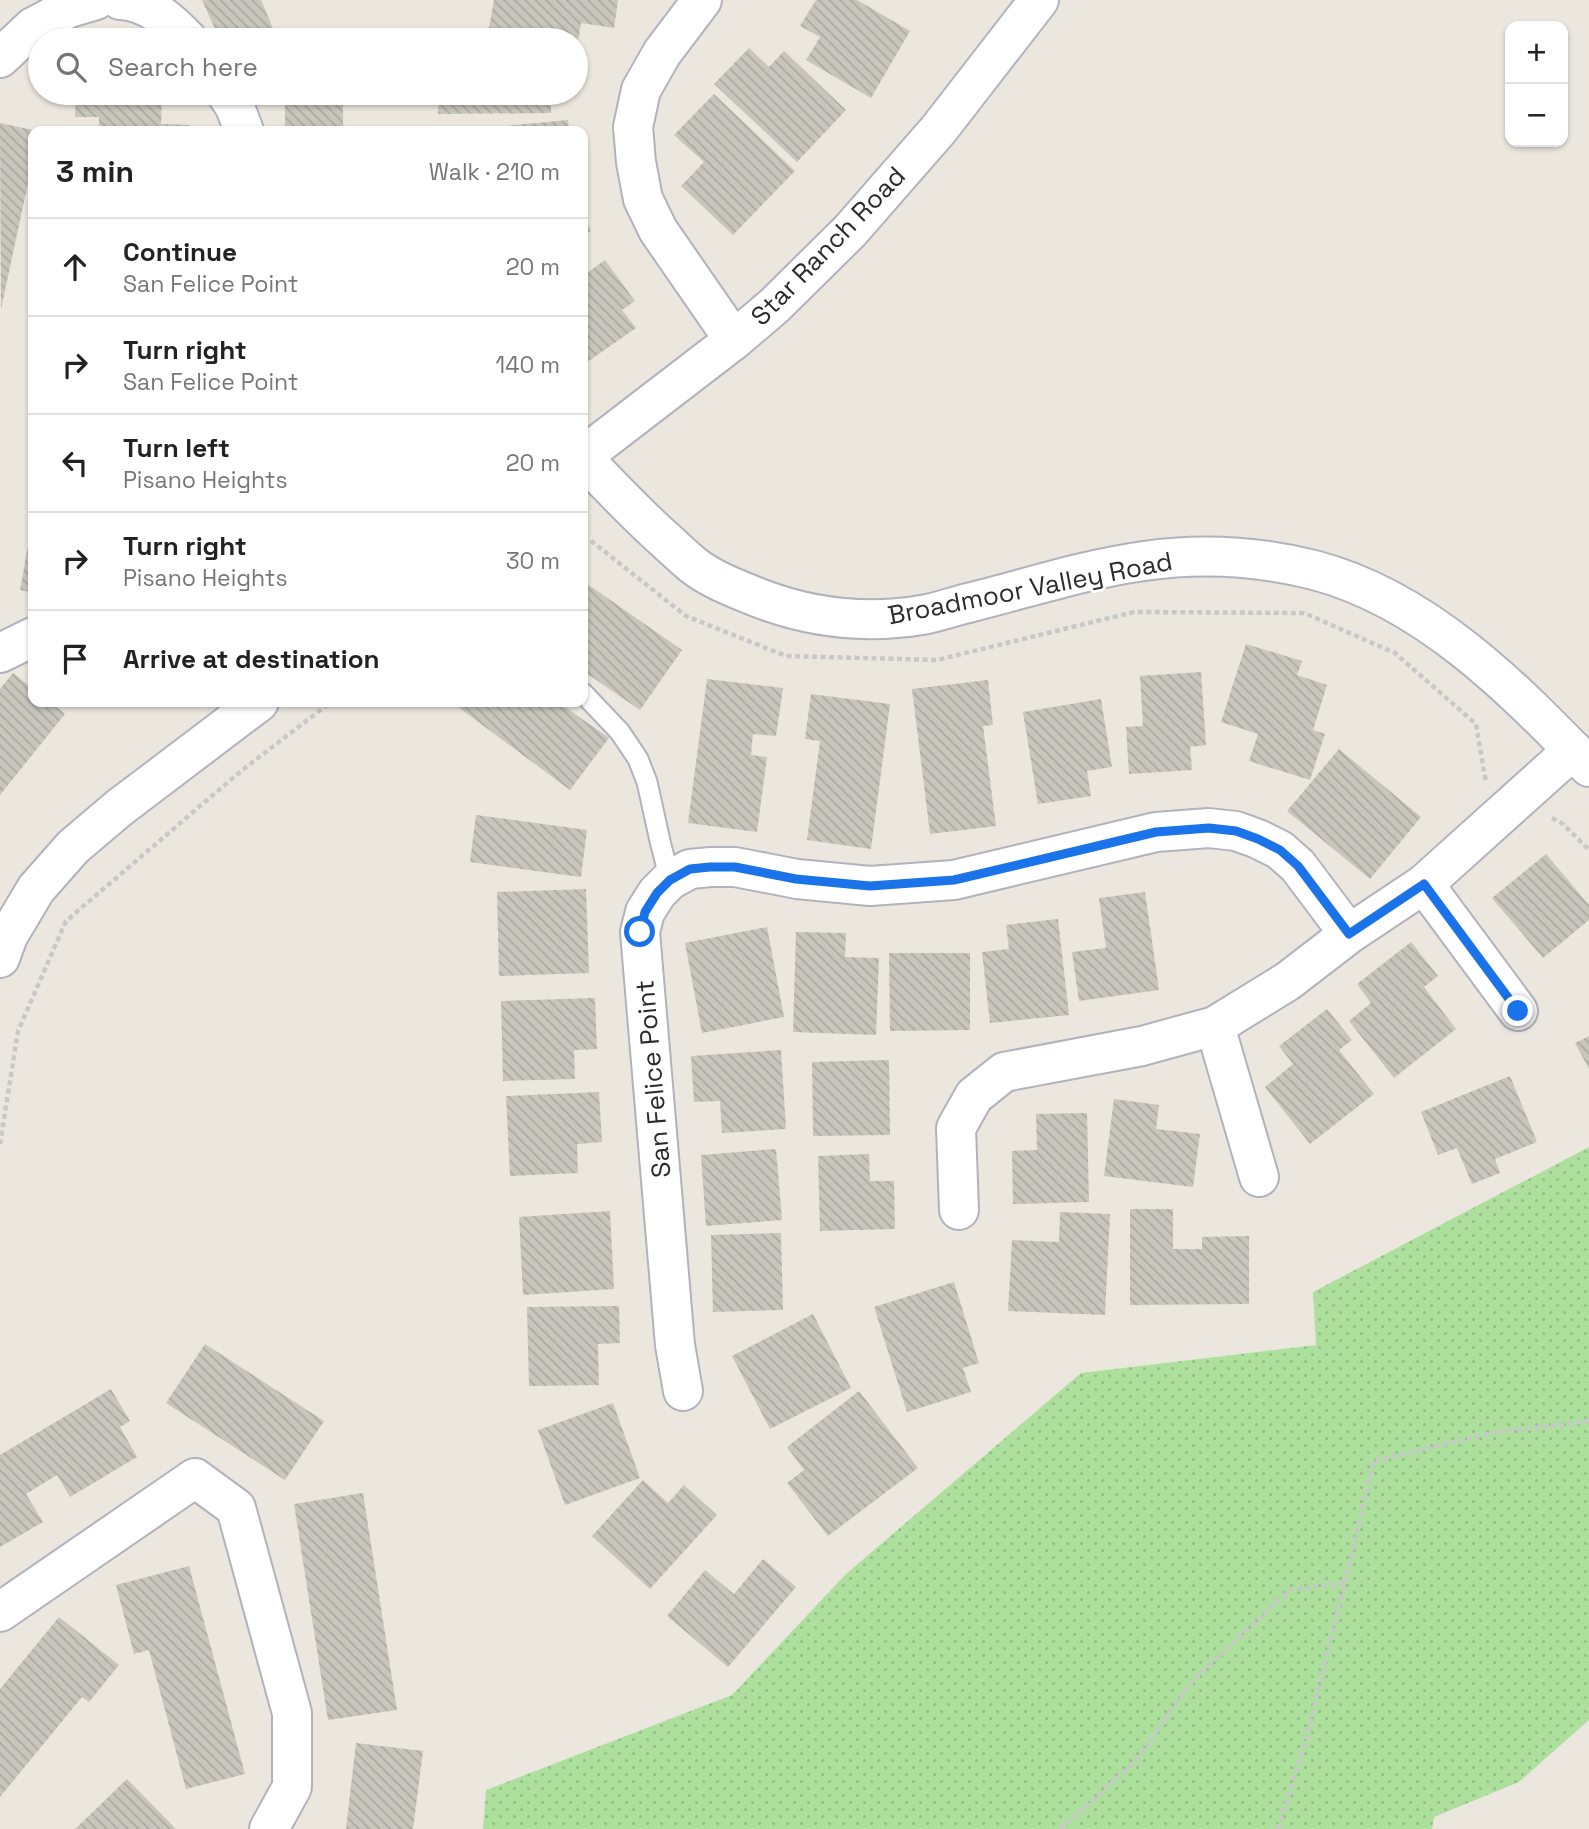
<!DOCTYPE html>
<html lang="en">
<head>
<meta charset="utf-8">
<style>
  body { margin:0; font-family:"Space Grotesk",sans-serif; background:#f6f6f6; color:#222 }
  .controls { position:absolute; right:21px; top:21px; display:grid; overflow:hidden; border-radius:14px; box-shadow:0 2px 5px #0004 }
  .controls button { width:63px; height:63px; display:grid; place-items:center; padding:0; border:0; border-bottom:2px solid #e0e0e0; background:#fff; color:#222; font:35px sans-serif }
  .stop { position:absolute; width:21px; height:21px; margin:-16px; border:5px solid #1a73e8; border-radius:50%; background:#fff }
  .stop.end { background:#1a73e8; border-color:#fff; box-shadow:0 2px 7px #0008 }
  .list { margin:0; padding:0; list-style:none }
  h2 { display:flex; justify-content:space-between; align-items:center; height:91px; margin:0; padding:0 28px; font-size:30px }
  h2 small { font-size:23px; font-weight:400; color:#767676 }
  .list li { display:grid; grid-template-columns:46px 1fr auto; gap:21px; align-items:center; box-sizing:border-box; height:98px; padding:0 28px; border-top:2px solid #e0e0e0 }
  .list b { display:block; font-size:26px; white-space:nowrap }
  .list p { margin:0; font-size:23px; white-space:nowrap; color:#767676 }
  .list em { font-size:23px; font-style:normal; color:#767676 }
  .icon { flex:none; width:38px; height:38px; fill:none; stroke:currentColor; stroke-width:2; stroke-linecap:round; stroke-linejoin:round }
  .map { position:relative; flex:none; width:1589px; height:1829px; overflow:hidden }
  .search { position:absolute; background:#fff; box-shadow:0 2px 5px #0004; left:28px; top:28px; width:560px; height:77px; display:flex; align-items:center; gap:18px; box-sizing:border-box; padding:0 24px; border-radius:38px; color:#767676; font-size:26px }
  .panel { position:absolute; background:#fff; box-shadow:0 2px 5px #0004; left:28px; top:126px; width:560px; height:581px; border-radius:14px }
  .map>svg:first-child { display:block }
  .grass { fill:url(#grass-dots) }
  .building { fill:url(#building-back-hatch) }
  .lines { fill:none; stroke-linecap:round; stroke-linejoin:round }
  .lane-casing { stroke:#b1b2be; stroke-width:23 }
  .street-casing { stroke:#b1b2be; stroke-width:42 }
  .secondary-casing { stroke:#b1b2be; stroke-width:42 }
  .path { stroke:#c8c8c8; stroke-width:4.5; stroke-dasharray:5 3.5; stroke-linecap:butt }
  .lane { stroke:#fff; stroke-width:19 }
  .street { stroke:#fff; stroke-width:38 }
  .secondary { stroke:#fff; stroke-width:38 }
  .route { stroke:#1a73e8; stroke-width:9 }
  .labels { text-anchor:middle; stroke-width:6; stroke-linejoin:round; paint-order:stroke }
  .street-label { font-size:26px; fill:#2b2b2b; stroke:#fff }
</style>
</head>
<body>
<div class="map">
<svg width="1589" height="1829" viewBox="0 0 1589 1829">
  <defs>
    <pattern id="grass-dots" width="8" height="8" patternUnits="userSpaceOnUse" patternTransform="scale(1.75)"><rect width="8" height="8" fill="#ade09d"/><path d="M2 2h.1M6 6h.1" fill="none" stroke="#95c087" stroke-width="1.8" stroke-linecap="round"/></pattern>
    <pattern id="building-back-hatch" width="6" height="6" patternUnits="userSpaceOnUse" patternTransform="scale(1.75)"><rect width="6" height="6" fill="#c8c5bc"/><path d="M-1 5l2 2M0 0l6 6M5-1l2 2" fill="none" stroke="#aca9a2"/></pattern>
  </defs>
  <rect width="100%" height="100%" fill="#ece7de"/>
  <path class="grass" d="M1589 1147V1720L1519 1782 1434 1817 1432 1829H483L486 1790 732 1695 846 1574 1081 1373 1316 1345 1313 1292Z"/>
  <path class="building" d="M202 0H261L278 40H220Z
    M494 0H618L614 28 581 23 578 42 489 28Z
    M816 0H857L910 31 871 98 806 60 820 37 800 26Z
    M749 48 769 67 784 51 846 110 797 162 714 84Z
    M76 93H162L161 124 189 125V131H99V117H75Z
    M438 93H551V113L438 114Z
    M714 94 795 171 733 235 681 186 704 162 674 135Z
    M285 99H343V131H285Z
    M568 120 569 131H476V129Z
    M0 123 33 130V160L1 309Z
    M583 213 591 231 583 235Z
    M605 260 635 301 622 310 636 328 583 365V276Z
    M32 524H33V593L20 590Z
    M583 581 682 650 640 710 583 671Z
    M1246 644 1302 661 1297 675 1327 685 1313 730 1325 734 1310 780 1249 761 1258 734 1221 722Z
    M1201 672 1206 745 1190 747 1192 770 1129 774 1126 727 1143 726 1140 676Z
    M13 673 33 689V702H50L65 714 0 795V689Z
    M707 679 783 688 776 736 753 734 751 755 767 757 757 832 688 823Z
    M988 680 993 725 983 726 996 826 930 834 912 689Z
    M811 694 890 704 871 849 807 840 820 741 805 739Z
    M1101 699 1112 767 1087 771 1091 796 1038 804 1023 712Z
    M456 702H558L609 738 570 790 454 704Z
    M1339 749 1421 817 1370 879 1287 811Z
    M476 815 587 830 581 877 470 862Z
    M1546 854 1589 905V920L1543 958 1492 898Z
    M586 889 589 973 499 976 497 892Z
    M1145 892 1159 990 1079 1001 1072 952 1106 948 1099 898Z
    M1058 919 1069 1015 990 1023 982 952 1009 949 1006 925Z
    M767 927 784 1017 702 1033 685 943Z
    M796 932 846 933 845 957 879 958 876 1035 793 1032Z
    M1411 942 1438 976 1424 987 1456 1029 1394 1078 1349 1021 1371 1003 1357 984Z
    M889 953H970V1030L890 1031Z
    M595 998 597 1049 574 1050 575 1079 503 1081 501 1001Z
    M1327 1009 1352 1040 1339 1050 1374 1094 1310 1144 1265 1087 1293 1064 1279 1046Z
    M1589 1036V1069L1575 1043Z
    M781 1050 786 1129 722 1133 720 1101 694 1102 691 1056Z
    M889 1060 890 1135 813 1136 812 1062Z
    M1510 1076 1537 1142 1495 1159 1500 1173 1472 1184 1457 1148 1438 1155 1421 1112Z
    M599 1092 602 1142 577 1144 578 1173 510 1176 506 1096Z
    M1114 1099 1159 1105 1156 1129 1200 1134 1193 1187 1104 1176Z
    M1087 1113 1089 1202 1013 1204 1012 1151 1037 1150 1036 1114Z
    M776 1149 782 1220 706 1226 701 1155Z
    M869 1154 870 1181H894L895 1229 820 1231 818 1156Z
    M1130 1209H1173V1249H1202V1237L1249 1236V1304L1130 1305Z
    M610 1211 614 1289 523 1295 519 1217Z
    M1060 1212 1110 1214 1105 1315 1008 1311 1012 1240 1059 1242Z
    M781 1233 783 1310 713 1312 711 1235Z
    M954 1282 979 1363 963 1368 971 1392 907 1412 874 1307Z
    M619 1306 620 1343 598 1344 599 1385 529 1386 527 1307Z
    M813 1314 851 1388 770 1429 732 1356Z
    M205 1344 324 1421 285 1480 166 1403Z
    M111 1389 130 1421 120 1427 137 1457 70 1497 57 1475 26 1494 43 1522 0 1547V1455Z
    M859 1391 918 1468 828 1536 787 1483 804 1470 787 1447Z
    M613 1403 640 1478 565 1505 538 1430Z
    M643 1480 668 1503 684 1485 717 1515 650 1589 592 1536Z
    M363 1493 397 1710 328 1720 294 1504Z
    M763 1559 796 1587 728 1667 667 1616 705 1570 734 1594Z
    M189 1566 245 1774 186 1789 149 1650 134 1654 116 1585Z
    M59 1617 119 1665 89 1702 82 1697 0 1797V1689Z
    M356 1743 423 1751 413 1829H346Z
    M127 1779 176 1829H75Z"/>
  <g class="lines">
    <g class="lane-casing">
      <path id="lane" d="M583 693 620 732 638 759 647 782 660 841 670 880"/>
    </g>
    <g class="street-casing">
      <path id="street" d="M120 0C148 1 170 21 188 40
        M702 0 662 53 641 90 633 127 636 162 643 199 658 230 734 340
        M0 58 33 27 69 8 96 0
        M226 93 235 107 244 131
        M0 653 33 637
        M1424 884 1518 1011
        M1215 1026 1259 1177
        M959 1210 956 1128 974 1096 1004 1072 1142 1046 1215 1026 1288 981 1349 934 1424 884 1573 750
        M683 1391 675 1345 640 932 645 912 657 893 670 880 690 869 711 867H735L797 879 870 886 954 880 1156 832 1209 828 1236 831 1258 839 1280 850 1298 866 1349 934
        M0 1612 195 1478 236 1508 292 1713V1787L269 1829"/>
    </g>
    <g class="secondary-casing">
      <path id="secondary" d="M583 456 734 340 774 306 850 231 939 129 1039 0
        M583 458C609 485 635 513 663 538 673 547 683 557 693 565 712 580 737 589 759 598 811 618 867 624 922 615 939 612 955 606 972 602 1028 588 1086 569 1144 561 1200 553 1258 556 1314 570 1425 599 1512 687 1589 767
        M0 958 8 936 36 889 73 847 119 808 259 702"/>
    </g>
    <path class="path" d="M583 538 590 540 686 616 786 656 937 660 1134 612 1304 613 1395 653 1476 724 1486 783
      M1552 818 1563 824 1589 850
      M0 1144 18 1031 66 921 241 771 331 702
      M1060 1829 1134 1763 1194 1679 1290 1590 1343 1583
      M1278 1829 1306 1741 1374 1461 1491 1433 1589 1421"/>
    <use href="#lane" class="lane"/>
    <use href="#street" class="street"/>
    <use href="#secondary" class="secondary"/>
  </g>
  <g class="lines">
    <path class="route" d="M640 932 645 912 657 893 670 880 690 869 710 867H735L796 879 870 886 954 880 1156 832 1209 828 1236 831 1258 839 1280 850 1298 866 1349 934 1424 884 1518 1011"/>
  </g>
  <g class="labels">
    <g class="street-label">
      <text transform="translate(828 246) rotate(-46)" y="9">Star Ranch Road</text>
      <text transform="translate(1030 588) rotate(-11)" y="9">Broadmoor Valley Road</text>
      <text transform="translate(653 1079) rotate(-95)" y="9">San Felice Point</text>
    </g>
  </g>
</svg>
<div class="controls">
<button>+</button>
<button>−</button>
</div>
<div class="stop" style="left:640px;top:932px"></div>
<div class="stop end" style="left:1518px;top:1011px"></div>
<div class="search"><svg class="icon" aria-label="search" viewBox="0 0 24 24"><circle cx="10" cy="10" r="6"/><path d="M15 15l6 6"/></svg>Search here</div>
<section class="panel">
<h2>3 min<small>Walk · 210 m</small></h2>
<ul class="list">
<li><svg class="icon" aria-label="ahead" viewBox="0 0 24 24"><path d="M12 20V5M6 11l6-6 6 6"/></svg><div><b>Continue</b><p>San Felice Point</p></div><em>20 m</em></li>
<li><svg class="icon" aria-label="right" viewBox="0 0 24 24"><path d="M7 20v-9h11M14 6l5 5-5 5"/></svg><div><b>Turn right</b><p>San Felice Point</p></div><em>140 m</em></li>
<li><svg class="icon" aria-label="left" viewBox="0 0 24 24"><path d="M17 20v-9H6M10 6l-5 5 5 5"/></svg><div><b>Turn left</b><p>Pisano Heights</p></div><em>20 m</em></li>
<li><svg class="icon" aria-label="right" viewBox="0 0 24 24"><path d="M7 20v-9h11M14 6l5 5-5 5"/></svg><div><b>Turn right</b><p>Pisano Heights</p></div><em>30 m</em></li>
<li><svg class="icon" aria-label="arrive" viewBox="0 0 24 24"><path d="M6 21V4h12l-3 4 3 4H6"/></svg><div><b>Arrive at destination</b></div></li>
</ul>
</section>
</div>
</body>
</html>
